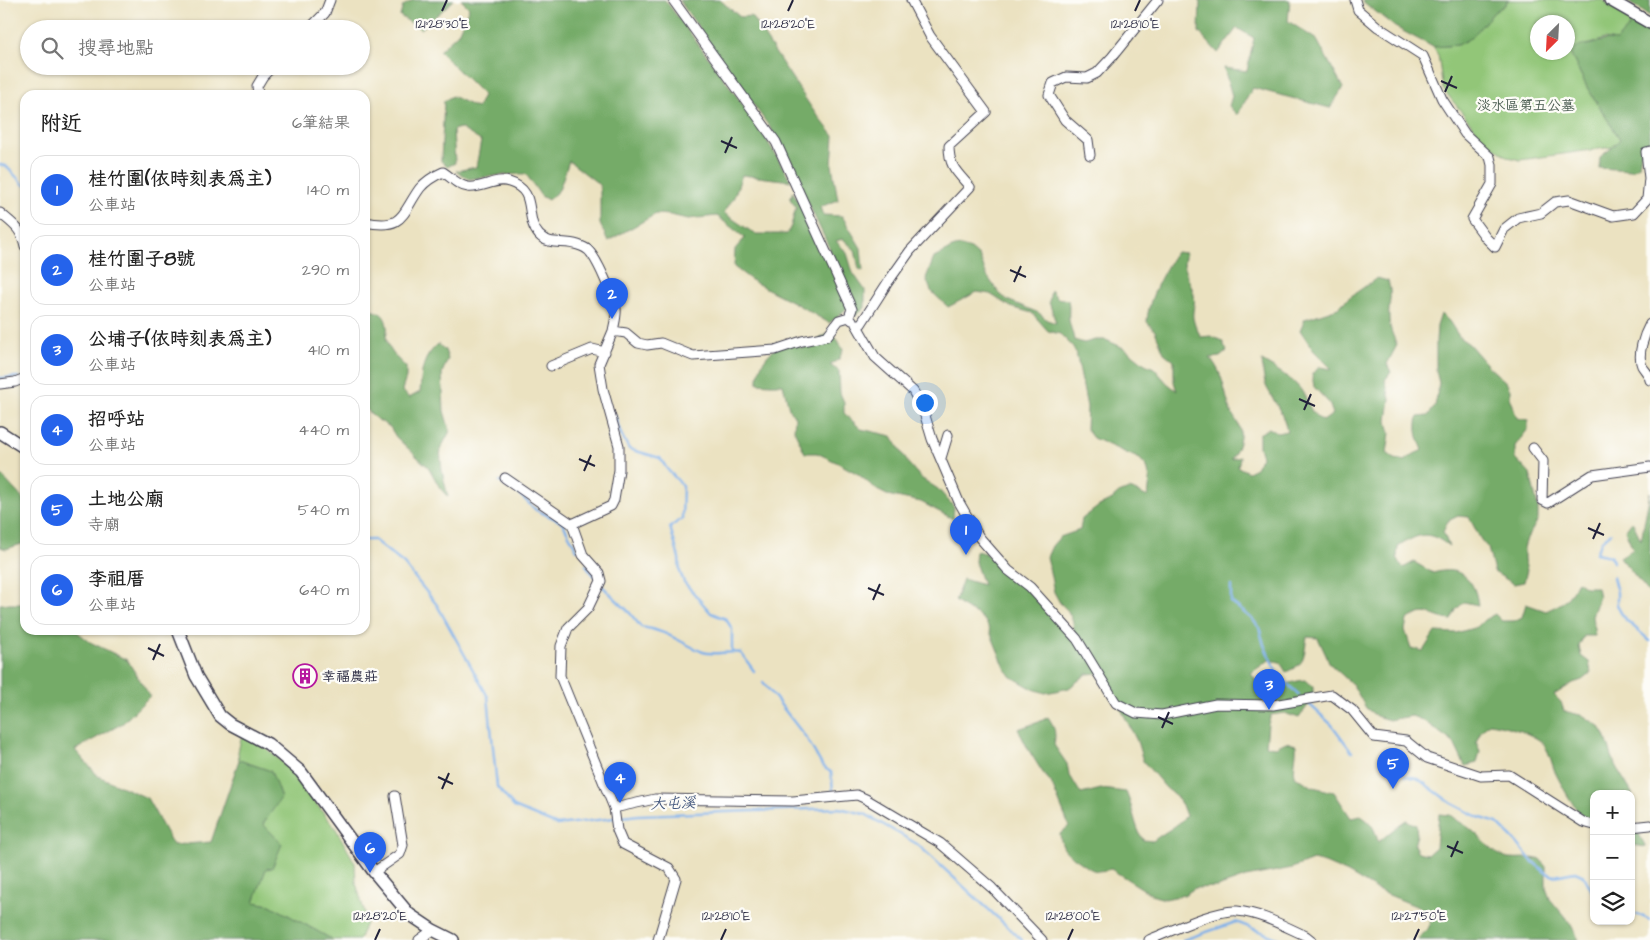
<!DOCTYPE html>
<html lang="zh-TW">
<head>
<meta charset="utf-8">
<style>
  body { margin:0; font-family:"Architects Daughter","LXGW WenKai TC",sans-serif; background:#f6f6f6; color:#222 }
  .controls { position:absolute; right:15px; bottom:15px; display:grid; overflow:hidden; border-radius:10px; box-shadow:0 1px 4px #0004 }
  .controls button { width:45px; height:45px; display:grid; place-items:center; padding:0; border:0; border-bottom:1px solid #e0e0e0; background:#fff; color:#222; font:25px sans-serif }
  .compass { position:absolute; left:1530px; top:15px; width:45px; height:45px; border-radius:50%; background:#fff; box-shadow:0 1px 4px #0004; rotate:204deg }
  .you { position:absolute; left:924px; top:402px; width:18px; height:18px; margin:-12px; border:4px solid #fff; border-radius:50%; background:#1a73e8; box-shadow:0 0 0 8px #1a73e833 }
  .badge { display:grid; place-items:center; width:32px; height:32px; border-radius:50%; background:#2563eb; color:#fff; font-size:16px; font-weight:700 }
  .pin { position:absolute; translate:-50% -41px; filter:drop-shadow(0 1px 2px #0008) }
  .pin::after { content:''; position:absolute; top:26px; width:18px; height:15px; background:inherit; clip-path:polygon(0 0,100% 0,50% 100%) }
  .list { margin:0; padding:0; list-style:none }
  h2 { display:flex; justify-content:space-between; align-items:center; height:65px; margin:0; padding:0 20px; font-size:21px }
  h2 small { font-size:16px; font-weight:400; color:#767676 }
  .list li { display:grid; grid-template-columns:32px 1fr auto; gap:15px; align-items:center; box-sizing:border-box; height:70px; margin:0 10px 10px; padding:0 10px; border:1px solid #e0e0e0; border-radius:15px }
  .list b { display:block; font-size:19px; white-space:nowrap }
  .list p { margin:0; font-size:16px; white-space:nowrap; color:#767676 }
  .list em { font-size:16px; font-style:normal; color:#767676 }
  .icon { flex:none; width:28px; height:28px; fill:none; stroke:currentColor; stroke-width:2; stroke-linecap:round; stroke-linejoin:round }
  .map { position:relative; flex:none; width:1650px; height:940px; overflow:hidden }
  .search { position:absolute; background:#fff; box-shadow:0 1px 4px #0004; left:20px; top:20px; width:350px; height:55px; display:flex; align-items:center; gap:12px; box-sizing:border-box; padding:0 18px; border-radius:28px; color:#767676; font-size:19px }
  .panel { position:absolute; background:#fff; box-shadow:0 1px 4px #0004; left:20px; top:90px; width:350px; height:545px; border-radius:15px }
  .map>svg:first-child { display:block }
  .green { fill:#92c678; stroke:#5a745a; fill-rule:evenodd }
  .forest { fill:#75ab68; stroke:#4c6652 }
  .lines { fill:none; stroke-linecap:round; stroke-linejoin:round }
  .stream { stroke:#7eb0ea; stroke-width:2.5 }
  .minor-casing { stroke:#403f4f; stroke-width:11 }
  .tertiary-casing { stroke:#403f4f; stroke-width:14 }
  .minor { stroke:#fff; stroke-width:9 }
  .tertiary { stroke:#fff; stroke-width:11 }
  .ticks { fill:none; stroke:#22223b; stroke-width:2 }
  .labels { text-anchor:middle; stroke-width:4.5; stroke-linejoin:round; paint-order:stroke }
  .park-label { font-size:14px; fill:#495b50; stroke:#fdfcf7 }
  .poi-label { font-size:14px; fill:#22223b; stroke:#fdfcf7; text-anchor:start }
  .water-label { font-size:15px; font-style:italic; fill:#475b81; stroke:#fdfcf7 }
  .ticks-label { font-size:12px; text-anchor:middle; fill:#22223b; stroke:#fdfcf7; stroke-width:4.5; stroke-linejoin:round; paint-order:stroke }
</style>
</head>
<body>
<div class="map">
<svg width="1650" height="940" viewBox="0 0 1650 940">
  <rect width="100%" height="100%" fill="#fdfcf7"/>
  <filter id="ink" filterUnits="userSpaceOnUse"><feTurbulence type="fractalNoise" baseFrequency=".02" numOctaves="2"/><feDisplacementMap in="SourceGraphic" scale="10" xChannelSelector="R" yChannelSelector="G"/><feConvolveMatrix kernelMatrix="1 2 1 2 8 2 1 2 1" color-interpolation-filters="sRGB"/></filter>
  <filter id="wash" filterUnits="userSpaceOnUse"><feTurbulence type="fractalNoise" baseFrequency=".0096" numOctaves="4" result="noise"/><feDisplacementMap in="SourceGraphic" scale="20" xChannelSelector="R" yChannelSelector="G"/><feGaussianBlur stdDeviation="1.12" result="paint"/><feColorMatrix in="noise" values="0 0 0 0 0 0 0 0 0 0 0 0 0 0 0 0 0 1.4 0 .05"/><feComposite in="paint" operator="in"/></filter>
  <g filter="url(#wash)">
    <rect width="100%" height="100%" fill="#ebe2c1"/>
    <path class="green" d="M1508 0H1603L1636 20 1616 41 1604 39 1591 44 1581 45 1571 55 1588 89 1620 139 1613 147 1520 160 1508 157 1485 141 1443 89 1438 55 1433 47 1458 45 1471 37 1494 12 1505 5ZM1538 22H1568V52H1538Z
      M242 735 266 748 287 766 336 829 355 863 356 883 367 921 359 940H333L270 905 254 902 266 868 263 824 271 771 239 760 238 752Z"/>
    <path class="forest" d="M413 0H454L421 29 400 16 403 6Z
      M461 0H665C709 59 756 117 791 181L742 175 734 197 724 213 755 234H787L791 226 796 207 790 199 793 192 825 254 848 307 835 319 829 323 793 302 754 282 734 267 735 249 745 238 717 216 688 219 670 215 656 214 608 241 600 224V185L569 161 559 190 548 200 541 196 526 174 502 175 469 179 456 171 476 167 481 141 460 128 453 130 455 163 447 167 441 161 444 101 452 96 477 108 483 95 439 51 458 33 469 8Z
      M679 0H720L740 17 751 16 813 110 834 136 832 165 838 200 820 207 823 215 842 216 861 248 863 271 859 269 855 250 843 239 836 241 847 253 853 273 865 290V308L855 316 853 298 778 139Z
      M1200 0H1290L1288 21 1317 40 1343 88 1330 108 1253 88 1237 115 1229 106 1232 96 1224 68 1247 71 1254 38 1237 28 1218 53 1199 32Z
      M1361 0H1508L1505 5 1494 12 1472 37 1458 45 1433 47 1395 27Z
      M1625 0H1650V16Z
      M1636 20 1650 29V144L1642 147 1639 166 1631 170 1599 168 1600 157 1613 147 1620 139 1588 89 1571 55C1576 45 1582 46 1592 44 1603 41 1604 39 1616 41Z
      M961 246 971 249 979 256 987 276 999 293 1007 300 1039 313 1047 320 1056 323 1049 302 1051 290 1057 298 1068 300C1070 308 1068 313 1069 320 1070 327 1073 333 1074 340L1084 343 1095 340H1106L1126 349 1145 364 1154 368 1167 383 1177 391 1174 382V361L1164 353 1155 331 1147 322C1148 298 1163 273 1176 252L1186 253C1180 272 1190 277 1194 295 1196 303 1192 310 1193 318 1194 325 1198 331 1201 337L1211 336 1222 341 1227 351 1220 357 1210 358C1224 373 1224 393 1231 412 1234 418 1239 423 1240 430 1241 441 1237 451 1231 459L1240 457 1238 467 1248 472 1256 468 1262 457 1259 447V434L1269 428 1277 433 1287 431C1284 415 1275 403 1267 388 1263 380 1263 371 1262 361 1275 369 1296 380 1303 393 1310 405 1309 413 1323 421L1333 414 1329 403 1314 387 1312 374 1320 367 1332 369 1314 351 1300 330 1305 319 1338 308 1347 299 1377 278 1388 281C1393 296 1388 303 1389 318 1389 327 1393 336 1397 345L1387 364 1391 372 1385 380 1390 399 1387 421 1390 433 1387 453 1395 459 1405 461 1414 454 1423 450C1418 438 1415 431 1418 417L1428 416 1435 406 1439 383 1436 371V341L1437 326 1441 314 1449 321 1460 338 1469 344 1489 367 1506 382 1510 390V400L1517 418 1528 420V429L1515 446V458L1530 474 1538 508V520L1527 538 1524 548V560L1527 570 1524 582 1514 584 1494 572 1488 548 1481 540 1469 517 1458 516 1448 521 1443 532 1449 546C1428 530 1419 533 1398 547L1397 557 1403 568 1414 562 1433 573C1460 565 1475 578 1478 605L1464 602 1456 610 1451 620C1430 618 1428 606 1407 620L1405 630 1411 648 1423 651 1435 632 1456 633 1477 627 1484 620 1495 614 1502 621H1514L1522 617 1526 604 1546 611C1565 602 1568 601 1577 581L1586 587H1597L1599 597 1592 616 1595 636H1584L1579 646 1581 656 1589 662 1591 673 1582 680 1573 683 1554 695 1561 702 1564 711 1584 716 1600 727 1605 735 1615 765 1632 793 1631 804V794H1594V829C1577 814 1565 792 1555 772 1552 764 1550 754 1545 746 1538 734 1503 725 1489 723L1481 731 1476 742 1480 751 1477 763 1465 766 1454 743 1424 721 1412 716 1389 720 1376 716 1366 708 1353 685 1330 664 1318 638 1307 637C1303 658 1307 663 1286 672L1280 662 1269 660 1251 673 1261 688C1277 689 1290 681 1305 680L1313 687V698L1299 718 1284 713 1271 715 1268 724 1266 746 1276 747 1286 742 1296 745C1297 756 1293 765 1295 776L1313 787 1334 792 1351 818 1361 816C1372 823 1375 829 1378 842 1388 835 1395 827 1406 820L1416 825 1417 835 1414 845 1418 852 1428 854 1436 847 1439 814 1450 815C1458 822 1467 825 1475 833 1486 842 1494 856 1509 858 1519 859 1529 857 1540 859L1546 867V888L1550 899 1570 923 1579 940H1418L1427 929 1432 918 1423 909 1377 890 1348 873 1325 863 1313 860 1292 868 1246 877 1217 887 1195 888 1184 895 1165 899 1154 896 1111 869C1094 873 1093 871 1079 861 1066 852 1062 851 1060 834L1069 826 1051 782 1043 773 1028 749 1018 729 1039 722 1048 717C1055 727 1056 733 1054 745L1067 764 1069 774 1081 794 1101 789 1126 792C1133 807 1134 825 1143 840L1153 841C1164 832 1177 827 1186 816L1182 805 1175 795 1166 788 1143 761 1137 741 1112 691 1108 680 1098 673 1087 674 1069 688 1056 691 1045 693 1033 689 1012 677 1005 668 986 622 977 614 965 608 955 601 963 579 983 585 975 562 976 551 985 553 993 560 1074 633 1073 622 1068 611 1060 603 1054 592 1047 557 1052 546 1060 537 1080 530 1082 519 1099 506 1110 501 1120 492 1130 489 1148 497 1150 479 1147 467 1140 459 1093 438 1086 429 1087 407 1077 357 1073 347 1060 334 1048 331 1032 313 1011 307 990 294 977 292 948 307 931 291 926 278 934 258C945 253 949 247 961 246Z
      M365 309C377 311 385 312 387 326 388 330 386 334 386 338 388 350 398 360 406 367V378L402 390 409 398 420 392C422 371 421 360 438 344L445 350 448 359 442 373 444 411 450 431 440 450 442 471 448 497 440 488 429 468 396 437 390 427 375 418 365 408Z
      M829 333 838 340 843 350 839 359 830 365 839 371 840 393 844 402V413L861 429 892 436 908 463 921 478 938 489 954 507 953 519 921 502 887 495 877 490 858 474 838 463 817 453H805L794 430 795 417 789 408 783 384H770L758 383C757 362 774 344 794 340L801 348C815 346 817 339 829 333Z
      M0 474 25 501V543L6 549 0 547Z
      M1650 492V594L1620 557 1633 549 1625 530 1632 521 1641 540Z
      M0 604H25V630H75L90 642 127 660 150 696 123 723 75 750 98 776 147 798 173 845 211 842 239 760 271 771 281 798 263 824 282 844 272 868 266 869 254 902 270 905 333 940H0Z
      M1631 823 1640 836 1646 847 1631 845Z"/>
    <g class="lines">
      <path class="stream" d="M0 165 6 166 25 186
        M0 378 18 377
        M615 416 621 434 629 449 660 458 667 469 683 486 682 519 670 527 679 558 680 572 684 582 711 613 726 619 732 629V651
        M500 482 518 493 536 510 562 522 577 550
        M1611 533 1602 540 1596 553 1611 556 1613 562
        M365 540H374L404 564 437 605 488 697 497 787 514 807 557 825 638 815 839 808 865 814 917 844 1022 940
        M586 565 598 581
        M1613 577 1617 592V605L1620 611 1625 619 1650 641
        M601 585 629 612 641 627C667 630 680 643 703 652 715 656 729 650 741 653L754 671
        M1231 586V602L1251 618 1259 627 1264 645 1278 675 1299 695
        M763 682 807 739 823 767 831 772 833 790
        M1310 705 1332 725 1352 752
        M1405 776 1417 778 1451 803 1478 817 1497 823 1517 843 1531 860 1545 872 1554 876 1575 872 1584 876 1594 895
        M1637 914 1650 920
        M1183 940 1236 922 1282 940"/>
    </g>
  </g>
  <g filter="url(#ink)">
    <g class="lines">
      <g class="minor-casing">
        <path id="minor" d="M673 0 776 142 852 309 849 317 852 320
          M911 0 930 36 986 112 949 146C949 167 957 172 970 187L910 251 888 282 861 324H856L875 357 913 391 923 409 932 439 959 502 979 537 1008 570 1030 587 1077 639 1116 703 1136 713 1162 715 1216 704 1273 705 1332 695 1352 710 1374 737 1406 741 1427 758 1481 776 1509 775 1583 822 1594 825
          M1355 0 1358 10 1378 27 1423 56 1442 99 1465 134 1490 157 1492 165V184L1472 219 1486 238 1495 247 1504 229 1518 218 1541 213 1555 202 1569 200 1613 216 1634 213 1647 199 1649 178 1646 152 1650 151
          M309 29 325 13 330 0
          M258 95 257 86 263 76 273 66
          M1090 155 1088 140 1065 120 1049 95 1053 83 1066 77 1087 78 1097 73 1112 57 1158 0
          M0 213C13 224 21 228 25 246
          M365 222C405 230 401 214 420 188 426 181 434 176 443 172 451 177 458 186 468 187 482 189 496 177 509 182 539 191 523 217 539 235 549 246 564 240 578 245 581 246 586 248 588 250 597 258 613 296 616 309 617 315 614 325 613 331
          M1650 324C1644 335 1637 354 1642 366 1645 371 1649 374 1650 380
          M551 366 592 349 605 352
          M0 384 15 382 25 378
          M1533 448 1543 461 1542 500 1548 503 1592 475 1650 467
          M941 458 948 435
          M505 478 572 524
          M614 808 655 799 793 801 857 795 866 799 940 843 992 888 1042 940
          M1631 827 1650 825
          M374 872 400 854 403 845 395 796
          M419 940 433 930
          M658 940 676 879 669 868 623 844 617 830 614 808 560 676 561 646 568 628 588 608 601 581 599 573 583 555 572 524 611 506 614 500 619 470V446L603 389 599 364 613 331 626 333 638 343 647 345 661 343 693 356 775 350 802 341 827 336 839 320 849 317
          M1149 940C1169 932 1217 909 1237 911 1261 913 1284 926 1306 936L1311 940"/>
      </g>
      <g class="tertiary-casing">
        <path id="tertiary" d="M1610 0 1650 23
          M0 432 25 448
          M178 630 196 676 220 716 230 724 268 744 301 772 374 872 409 914 433 930 453 940"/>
      </g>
      <use href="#minor" class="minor"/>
      <use href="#tertiary" class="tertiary"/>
    </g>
  </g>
  <path class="ticks" d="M442 11 447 0M788 11 793 0M1135 11 1140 0M1441 81 1457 88M1445 92 1452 76M721 141 737 148M725 153 732 137M1010 270 1026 277M1014 282 1021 266M1299 399 1315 406M1304 410 1311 394M579 459 595 466M584 471 591 455M1588 528 1604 535M1593 539 1600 523M868 588 884 595M873 600 880 584M148 648 164 656M153 660 160 644M1158 717 1173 724M1162 728 1169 712M438 777 453 784M442 789 449 773M1447 846 1463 853M1451 857 1458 841M375 940 380 929M721 940 726 929M1068 940 1073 929M1414 940 1419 929"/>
  <defs>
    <g id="building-ring" transform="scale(1.25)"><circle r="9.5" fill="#fdfcf7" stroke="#b5179e" stroke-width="1.5"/><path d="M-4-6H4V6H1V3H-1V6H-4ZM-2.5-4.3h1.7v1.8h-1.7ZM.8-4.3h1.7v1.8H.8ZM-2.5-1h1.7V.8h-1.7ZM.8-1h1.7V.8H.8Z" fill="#b5179e"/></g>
  </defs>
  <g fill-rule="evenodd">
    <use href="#building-ring" x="305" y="676"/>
  </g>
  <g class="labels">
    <g class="park-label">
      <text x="1526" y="110">淡水區第五公墓</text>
    </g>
    <g class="poi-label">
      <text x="322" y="681">幸福農莊</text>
    </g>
    <g class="water-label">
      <text transform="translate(673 803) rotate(-2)" y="5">大屯溪</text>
    </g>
  </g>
  <g class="ticks-label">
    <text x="1135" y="28">121°28'10"E</text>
    <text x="442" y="28">121°28'30"E</text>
    <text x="788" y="28">121°28'20"E</text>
    <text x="380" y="920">121°28'20"E</text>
    <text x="726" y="920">121°28'10"E</text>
    <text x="1073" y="920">121°28'00"E</text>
    <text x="1419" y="920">121°27'50"E</text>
  </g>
</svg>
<div class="controls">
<button>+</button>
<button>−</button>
<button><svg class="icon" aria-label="layers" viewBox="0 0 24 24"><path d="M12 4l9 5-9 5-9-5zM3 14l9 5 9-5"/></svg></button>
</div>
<svg class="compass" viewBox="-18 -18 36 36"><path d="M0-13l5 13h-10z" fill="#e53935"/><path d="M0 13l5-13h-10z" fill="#767676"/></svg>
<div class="you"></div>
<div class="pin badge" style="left:966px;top:555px">1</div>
<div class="pin badge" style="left:612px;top:319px">2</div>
<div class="pin badge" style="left:1269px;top:710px">3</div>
<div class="pin badge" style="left:620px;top:803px">4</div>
<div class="pin badge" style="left:1393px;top:789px">5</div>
<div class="pin badge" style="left:370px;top:873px">6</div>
<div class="search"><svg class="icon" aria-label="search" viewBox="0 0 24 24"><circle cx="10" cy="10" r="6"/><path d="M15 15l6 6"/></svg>搜尋地點</div>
<section class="panel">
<h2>附近<small>6筆結果</small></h2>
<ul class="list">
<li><span class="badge">1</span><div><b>桂竹圍(依時刻表為主)</b><p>公車站</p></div><em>140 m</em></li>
<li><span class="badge">2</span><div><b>桂竹圍子8號</b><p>公車站</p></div><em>290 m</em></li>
<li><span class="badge">3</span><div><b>公埔子(依時刻表為主)</b><p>公車站</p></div><em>410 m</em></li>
<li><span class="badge">4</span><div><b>招呼站</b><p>公車站</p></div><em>440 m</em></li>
<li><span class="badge">5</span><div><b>土地公廟</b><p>寺廟</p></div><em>540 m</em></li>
<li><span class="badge">6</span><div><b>李祖厝</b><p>公車站</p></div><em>640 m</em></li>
</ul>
</section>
</div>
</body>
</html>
